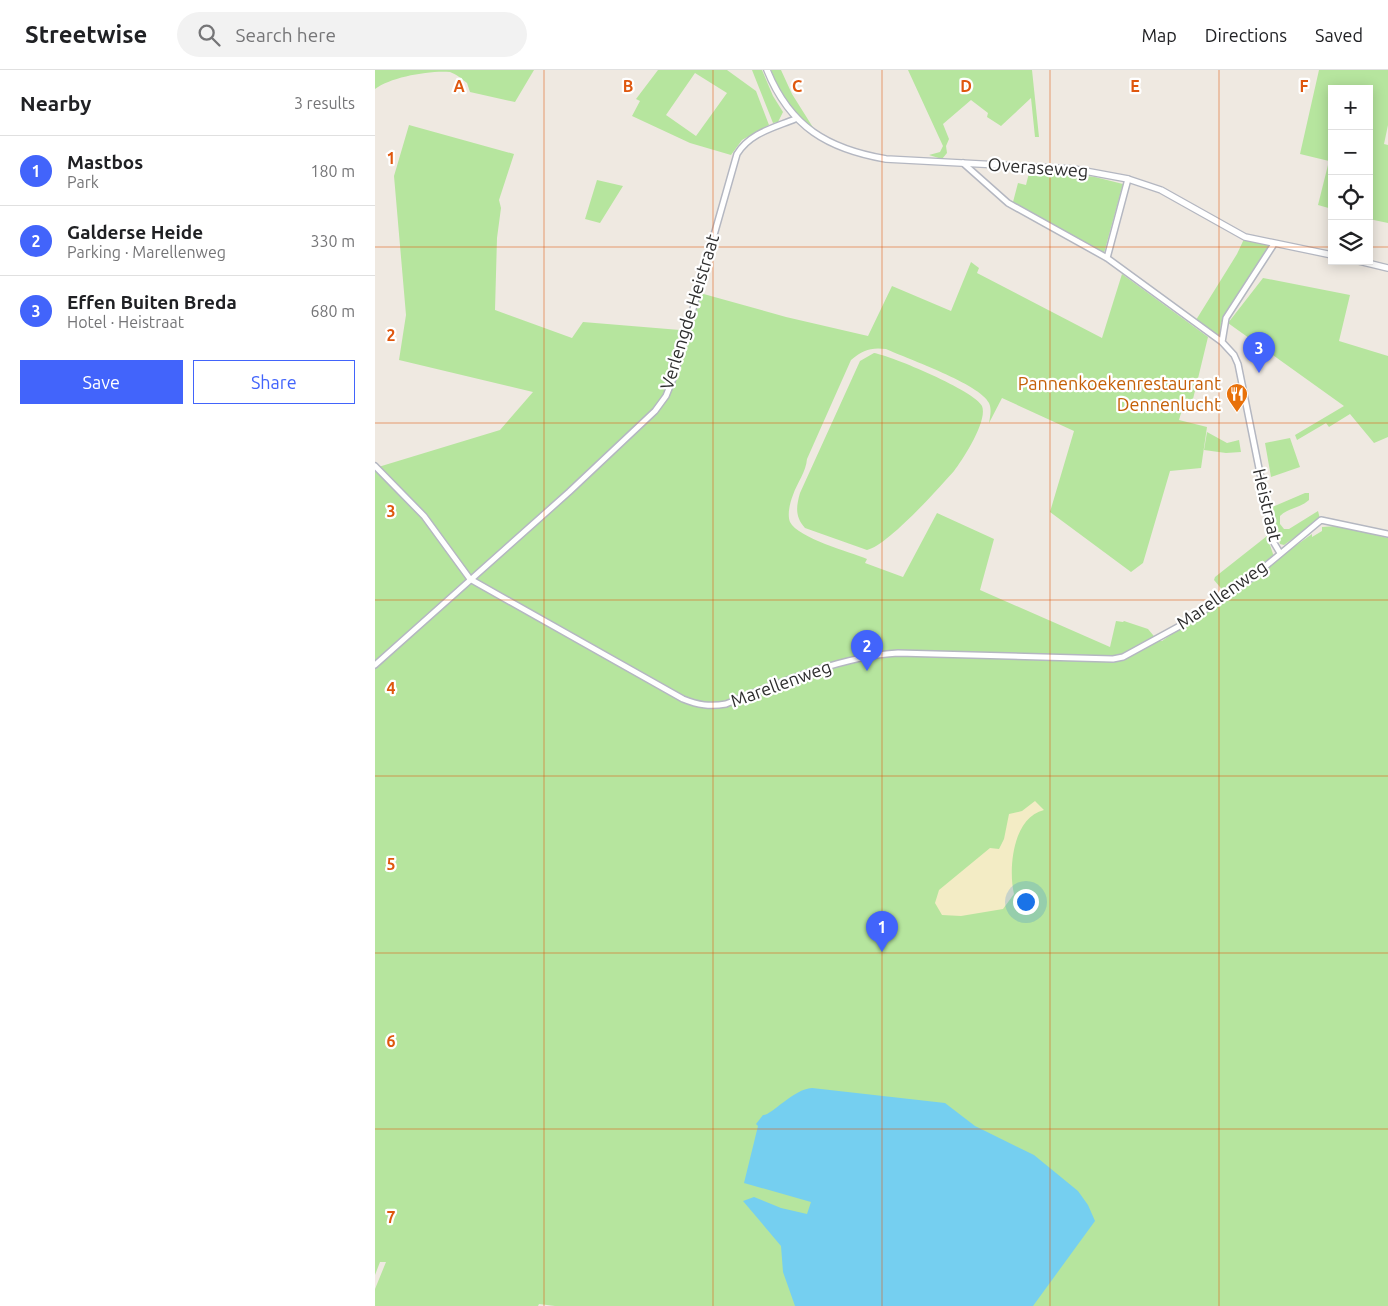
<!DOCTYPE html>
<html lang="en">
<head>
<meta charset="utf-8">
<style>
  body { margin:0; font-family:Ubuntu,sans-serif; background:#f2f2f2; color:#202124 }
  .controls { position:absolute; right:15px; top:15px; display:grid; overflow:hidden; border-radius:0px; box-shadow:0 2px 12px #0003 }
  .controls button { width:45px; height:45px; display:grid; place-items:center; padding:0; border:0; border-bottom:1px solid #e0e0e0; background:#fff; color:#202124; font:25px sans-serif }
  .you { position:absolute; left:650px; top:831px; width:18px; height:18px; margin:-12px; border:4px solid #fff; border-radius:50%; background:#1a73e8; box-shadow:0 0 0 8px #1a73e833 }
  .badge { display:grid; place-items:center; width:32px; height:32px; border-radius:50%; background:#4264fb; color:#fff; font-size:16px; font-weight:700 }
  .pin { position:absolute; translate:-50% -41px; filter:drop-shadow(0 1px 2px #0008) }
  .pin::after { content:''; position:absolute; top:26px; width:18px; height:15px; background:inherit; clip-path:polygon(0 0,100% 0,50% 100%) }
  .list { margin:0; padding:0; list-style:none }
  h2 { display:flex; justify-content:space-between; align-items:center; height:65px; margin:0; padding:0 20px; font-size:21px }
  h2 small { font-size:16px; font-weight:400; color:#757577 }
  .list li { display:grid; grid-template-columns:32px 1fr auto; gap:15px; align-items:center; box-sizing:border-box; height:70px; padding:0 20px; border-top:1px solid #e0e0e0 }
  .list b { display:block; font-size:19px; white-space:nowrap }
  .list p { margin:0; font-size:16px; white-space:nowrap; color:#757577 }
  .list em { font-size:16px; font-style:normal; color:#757577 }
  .actions { display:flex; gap:10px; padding:15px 20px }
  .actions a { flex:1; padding:11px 0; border:1px solid #4264fb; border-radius:0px; text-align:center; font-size:18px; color:#4264fb }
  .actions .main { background:#4264fb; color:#fff }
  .icon { flex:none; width:28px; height:28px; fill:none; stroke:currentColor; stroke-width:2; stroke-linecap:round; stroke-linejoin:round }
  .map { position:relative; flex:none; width:1013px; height:1236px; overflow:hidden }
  header { display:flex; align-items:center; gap:30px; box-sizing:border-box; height:70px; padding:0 25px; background:#fff; border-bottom:1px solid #e0e0e0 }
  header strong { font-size:24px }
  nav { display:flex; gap:28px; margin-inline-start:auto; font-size:18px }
  .search { width:350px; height:45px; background:#f2f2f2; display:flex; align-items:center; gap:12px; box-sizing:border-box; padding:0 18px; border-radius:28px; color:#757577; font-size:19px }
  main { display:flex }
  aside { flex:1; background:#fff }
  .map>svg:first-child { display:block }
  .green { fill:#b6e59e; fill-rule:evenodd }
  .sand { fill:#f3ecc5 }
  .water { fill:#75cff0 }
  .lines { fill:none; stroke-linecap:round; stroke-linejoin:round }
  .minor-casing { stroke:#b4b7c1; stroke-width:8 }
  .tertiary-casing { stroke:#b4b7c1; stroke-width:8 }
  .minor { stroke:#fff; stroke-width:5 }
  .tertiary { stroke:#fff; stroke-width:5.5 }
  .grid { fill:none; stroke:#df570e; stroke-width:1; stroke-opacity:0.55 }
  .labels { text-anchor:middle; stroke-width:4.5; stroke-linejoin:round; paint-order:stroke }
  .street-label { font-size:18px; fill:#2e2e2e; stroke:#fff }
  .food-label { font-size:18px; fill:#c56008; stroke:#fff; text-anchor:end }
  .grid-label { font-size:16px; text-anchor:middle; font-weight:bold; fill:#df570e; stroke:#fff; stroke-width:4.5; stroke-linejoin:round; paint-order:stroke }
</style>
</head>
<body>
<header>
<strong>Streetwise</strong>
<div class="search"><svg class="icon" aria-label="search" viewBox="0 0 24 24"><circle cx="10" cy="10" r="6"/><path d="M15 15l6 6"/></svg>Search here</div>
<nav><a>Map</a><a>Directions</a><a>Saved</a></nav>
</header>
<main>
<aside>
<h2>Nearby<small>3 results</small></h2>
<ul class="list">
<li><span class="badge">1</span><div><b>Mastbos</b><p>Park</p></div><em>180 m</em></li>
<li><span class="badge">2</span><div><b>Galderse Heide</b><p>Parking · Marellenweg</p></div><em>330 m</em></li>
<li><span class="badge">3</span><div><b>Effen Buiten Breda</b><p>Hotel · Heistraat</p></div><em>680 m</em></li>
</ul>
<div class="actions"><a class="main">Save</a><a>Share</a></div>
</aside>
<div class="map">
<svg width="1013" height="1236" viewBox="0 0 1013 1236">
  <rect width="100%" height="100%" fill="#efe9e1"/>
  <path class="green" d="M0 0H159L140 32 95 22 92 13C87 9 81 4 75 2 56 0 15 7 0 19Z
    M283 0H352L381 21 394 55 367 70 356 85 315 73 257 46 265 31 261 29ZM320 3 352 23 321 66 291 45Z
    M377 0H387L398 26 408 42 403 52 398 53Z
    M396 0H406L417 24 439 59C418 44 405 25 396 0Z
    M533 0H657L664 67H660L656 28 626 56 612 47 613 43 596 30 568 54 574 69 571 76 572 83 567 89 554 85 565 82 568 76Z
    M944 0H1013V55L1009 74 1013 75V153L994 149V19H957V139L943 135 954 91 925 84Z
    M34 55 139 84 124 130 126 138 122 168 120 240 197 268 208 252 305 260 317 253 325 223 411 247 493 266 517 216 576 241 596 192 604 198 602 203 727 268 747 204 833 267 818 329H810L804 350 832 357 826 398 795 401 768 493 756 502 675 442 699 361 627 328 614 353C615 346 617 340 614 333 605 314 533 289 511 279 496 277 488 280 476 290L432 389C431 402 422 413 418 425 415 432 412 445 415 452 423 468 475 482 492 489L490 493 528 507 562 443 619 469 605 520 735 577 741 551 748 552 749 551 773 559 783 571H787L937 464V467L947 461V457L962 456 1013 468V1236H180L164 1234 163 1236H0V1219L11 1192H5L0 1205V398L125 360 158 322 24 290 31 245 19 106Z
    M655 99 720 107 748 114 729 183 638 132 643 113 651 115Z
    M222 110 248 116 225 153 210 149Z
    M869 169 895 176 846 253 845 269 821 250 862 184Z
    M888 208 975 225 964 271 1013 286V367L999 373 975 344 954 357 951 353 922 370 920 365 969 336 853 253Z
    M499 283C517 286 600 321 607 336 613 351 588 389 579 401 564 418 512 476 492 480L430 458C420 447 421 437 425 423L485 291Z
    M832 362 852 373 864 370 866 382 851 383 829 380Z
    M915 368 925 397 896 407 890 373Z
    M930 423H934V430C925 438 913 438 905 446V454L909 459H914L943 441 945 449 909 475 905 474 895 438Z
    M892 466 899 487 850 523 839 510 840 507Z"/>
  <path class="sand" d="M660 731 669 740C638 747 633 798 639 824L628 839 586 846 567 845 560 833 564 820 615 778 624 779 629 769 634 744 647 741Z"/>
  <path class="water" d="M437 1018 570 1033 600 1056 659 1085 703 1121 713 1135 720 1151 658 1236H420L408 1202 406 1176 368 1131 379 1127 406 1138 432 1144 436 1132 369 1113 383 1056 381 1054 388 1045C396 1046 418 1019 437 1018Z"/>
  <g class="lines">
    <g class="minor-casing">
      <path id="minor" d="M588 93 633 133 732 188 847 272 859 285 863 294 899 473 905 483
        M732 188 753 109
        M847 272 851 248 899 174
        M0 396 49 446 95 509 308 629C323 635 335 637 351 634 403 613 468 586 523 583L738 589 748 587 812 552 875 509 946 450 1013 464
        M0 595 194 422 280 341 291 326 299 306 362 84C375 63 398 58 420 49"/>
    </g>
    <g class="tertiary-casing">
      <path id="tertiary" d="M392 0C415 57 453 79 511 89L699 99 753 109 786 120 870 167 957 185
        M984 191 1013 198"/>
    </g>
    <use href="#minor" class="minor"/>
    <use href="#tertiary" class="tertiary"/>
  </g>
  <path class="grid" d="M169 0V1236M338 0V1236M507 0V1236M675 0V1236M844 0V1236M0 177H957M994 177H1013M0 353H1013M0 530H1013M0 706H1013M0 883H1013M0 1059H1013"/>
  <defs>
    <g id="restaurant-pin" transform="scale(1.125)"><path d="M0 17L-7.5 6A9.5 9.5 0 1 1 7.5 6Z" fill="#e8710a" stroke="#fff"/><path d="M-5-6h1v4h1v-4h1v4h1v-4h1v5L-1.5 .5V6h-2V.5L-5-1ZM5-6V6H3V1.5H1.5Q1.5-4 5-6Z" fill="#fff"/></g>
  </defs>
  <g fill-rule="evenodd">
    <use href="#restaurant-pin" x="862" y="324"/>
  </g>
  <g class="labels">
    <g class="street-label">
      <text transform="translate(663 98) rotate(4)" y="6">Overaseweg</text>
      <text transform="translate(315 242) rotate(-73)" y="6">Verlengde Heistraat</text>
      <text transform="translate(892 435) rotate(77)" y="6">Heistraat</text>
      <text transform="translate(847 525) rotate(-35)" y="6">Marellenweg</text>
      <text transform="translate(406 614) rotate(-20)" y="6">Marellenweg</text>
    </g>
    <g class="food-label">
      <text x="846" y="320">Pannenkoekenrestaurant<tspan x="846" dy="21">Dennenlucht</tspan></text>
    </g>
  </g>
  <g class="grid-label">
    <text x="84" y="22">A</text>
    <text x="253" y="22">B</text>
    <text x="422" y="22">C</text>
    <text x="591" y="22">D</text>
    <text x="760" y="22">E</text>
    <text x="929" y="22">F</text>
    <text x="16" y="94">1</text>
    <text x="16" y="271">2</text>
    <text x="16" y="447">3</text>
    <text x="16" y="624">4</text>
    <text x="16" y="800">5</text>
    <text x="16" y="977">6</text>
    <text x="16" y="1153">7</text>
  </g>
</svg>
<div class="controls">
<button>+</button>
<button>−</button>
<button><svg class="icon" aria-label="locate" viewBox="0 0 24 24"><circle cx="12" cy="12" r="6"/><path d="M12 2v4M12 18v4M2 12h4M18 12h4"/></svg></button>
<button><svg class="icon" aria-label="layers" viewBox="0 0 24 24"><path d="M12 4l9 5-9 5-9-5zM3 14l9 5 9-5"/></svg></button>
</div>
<div class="you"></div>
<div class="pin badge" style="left:507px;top:882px">1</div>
<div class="pin badge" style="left:492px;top:601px">2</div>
<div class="pin badge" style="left:884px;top:303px">3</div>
</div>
</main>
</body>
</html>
